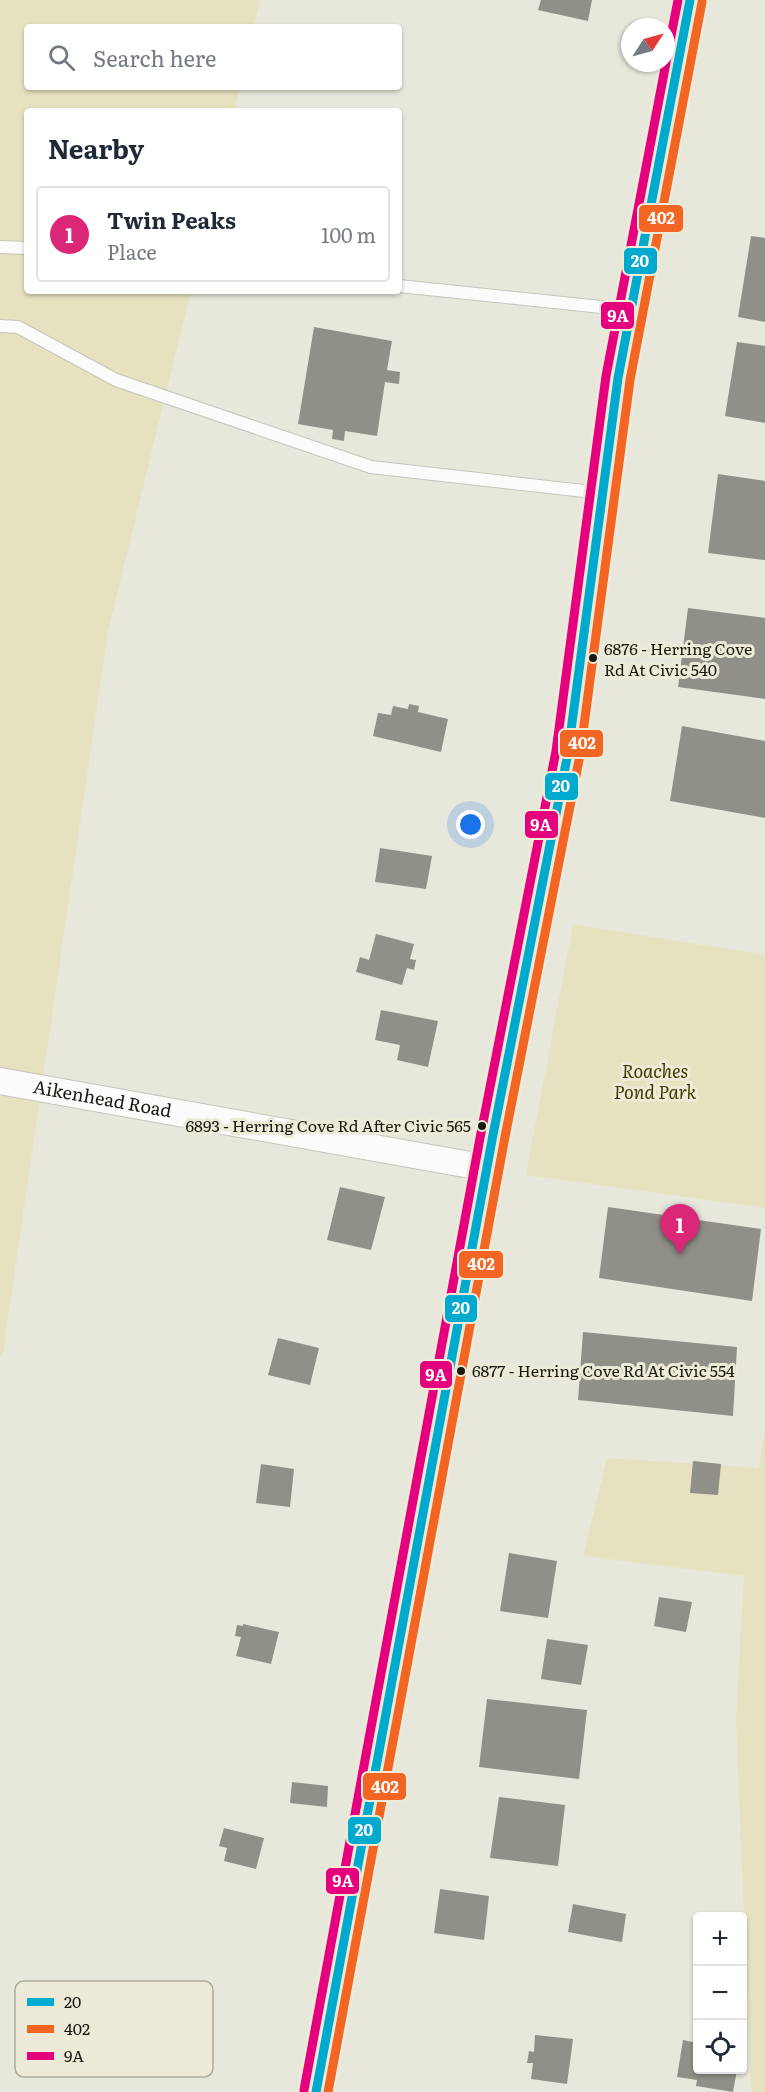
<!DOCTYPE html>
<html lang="en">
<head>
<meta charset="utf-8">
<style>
  body { margin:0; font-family:Literata,serif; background:#f6f6f7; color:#1f2937 }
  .controls { position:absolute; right:18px; bottom:18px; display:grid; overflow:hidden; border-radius:6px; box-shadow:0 2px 4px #0004 }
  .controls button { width:54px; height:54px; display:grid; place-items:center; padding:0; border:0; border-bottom:2px solid #e0e1e3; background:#fff; color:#1f2937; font:30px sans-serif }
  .compass { position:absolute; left:621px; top:18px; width:54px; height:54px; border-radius:50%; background:#fff; box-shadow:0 2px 4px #0004; rotate:54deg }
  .you { position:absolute; left:471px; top:825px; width:21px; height:21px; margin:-15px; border:4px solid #fff; border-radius:50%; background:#1a73e8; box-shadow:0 0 0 9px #1a73e833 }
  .badge { display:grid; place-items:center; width:39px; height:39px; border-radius:50%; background:#db2777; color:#fff; font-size:20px; font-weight:700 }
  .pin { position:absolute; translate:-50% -50px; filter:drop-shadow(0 2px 3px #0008) }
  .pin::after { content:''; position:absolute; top:32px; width:21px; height:18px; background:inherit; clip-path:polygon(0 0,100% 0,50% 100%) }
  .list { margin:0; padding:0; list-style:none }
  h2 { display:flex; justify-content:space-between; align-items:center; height:78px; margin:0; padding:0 24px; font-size:26px }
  h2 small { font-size:20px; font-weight:400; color:#747a83 }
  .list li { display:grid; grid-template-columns:39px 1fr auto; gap:18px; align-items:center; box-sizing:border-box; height:96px; margin:0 12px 12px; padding:0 12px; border:2px solid #e0e1e3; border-radius:6px }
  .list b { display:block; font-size:22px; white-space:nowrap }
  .list p { margin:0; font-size:20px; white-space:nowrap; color:#747a83 }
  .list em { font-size:20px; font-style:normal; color:#747a83 }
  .icon { flex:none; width:33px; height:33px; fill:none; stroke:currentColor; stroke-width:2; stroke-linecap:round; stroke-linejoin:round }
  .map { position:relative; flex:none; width:765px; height:2092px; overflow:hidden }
  .search { position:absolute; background:#fff; box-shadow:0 2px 4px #0004; left:24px; top:24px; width:378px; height:66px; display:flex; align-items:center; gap:15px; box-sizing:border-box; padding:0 21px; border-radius:6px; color:#747a83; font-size:22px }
  .panel { position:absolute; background:#fff; box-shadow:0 2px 4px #0004; left:24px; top:108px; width:378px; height:186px; border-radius:6px }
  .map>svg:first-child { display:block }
  .green { fill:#e6e2c0 }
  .building { fill:#919088 }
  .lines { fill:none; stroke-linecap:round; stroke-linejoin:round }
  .service-casing { stroke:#c6c5bd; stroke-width:14 }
  .minor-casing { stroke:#c6c5bd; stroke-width:28 }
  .secondary-casing { stroke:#c6c5bd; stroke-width:35 }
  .service { stroke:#fcfbfa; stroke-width:12 }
  .minor { stroke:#fcfbfa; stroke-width:26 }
  .secondary { stroke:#fcfbfa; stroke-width:33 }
  .bus-1-casing { stroke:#edebd7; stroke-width:14 }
  .bus-2-casing { stroke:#edebd7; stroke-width:14 }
  .bus-3-casing { stroke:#edebd7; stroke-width:14 }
  .bus-1 { stroke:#00a9ce; stroke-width:9 }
  .bus-2 { stroke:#f26522; stroke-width:9 }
  .bus-3 { stroke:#e5007d; stroke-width:9 }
  .bus-dot { fill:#191811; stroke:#edebd7; stroke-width:2 }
  .labels { text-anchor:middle; stroke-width:6; stroke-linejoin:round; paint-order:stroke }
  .bus-label { font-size:16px; fill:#191811; stroke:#edebd7; text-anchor:start }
  .park-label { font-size:18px; font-style:italic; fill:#3f3900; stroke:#edebd7 }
  .street-label { font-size:18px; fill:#191811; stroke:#edebd7 }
  .key { fill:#edebd7; stroke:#adac9c; stroke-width:1.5 }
  .key-label { font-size:16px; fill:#191811 }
  .line-badge { stroke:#edebd7; stroke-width:2 }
  .badge-label { font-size:16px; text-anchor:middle; font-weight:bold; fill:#fff }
</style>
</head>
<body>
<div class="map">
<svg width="765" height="2092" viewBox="0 0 765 2092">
  <rect width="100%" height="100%" fill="#e8e7dc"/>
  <path class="green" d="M0 0H260L254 27H27V87H240L234 111H27V291H191L108 631 3 1352 0 1356Z
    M573 924 765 955V1208L526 1175Z
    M765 1430V2092H751L736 1720 744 1576 583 1556 607 1458 759 1468Z"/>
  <path class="building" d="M541 0H592L588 21 538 10Z
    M751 236 765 238V322L738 317Z
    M314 327 392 341 387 370 400 372 399 384 385 382 377 436 345 431 344 441 332 439 333 430 298 424Z
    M737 342 765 346V423L725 416Z
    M718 474 765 481V560L708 553Z
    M688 608 765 618V699L678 687Z
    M409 704 419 706 418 712 448 719 441 752 373 736 378 713 391 715 393 706 408 709Z
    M682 726 765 741V818L670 801Z
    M380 848 432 856 426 889 375 882Z
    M376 934 414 944 410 959 416 960 414 970 407 968 402 985 356 972 360 957 369 960Z
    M381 1010 438 1021 428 1067 397 1060 400 1045 375 1040Z
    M340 1187 385 1197 371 1250 327 1240Z
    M608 1207 761 1229 752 1301 599 1278Z
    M583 1332 737 1347 733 1416 578 1400Z
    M278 1338 319 1348 310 1385 268 1375Z
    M693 1461 721 1464 718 1495 690 1493Z
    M261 1464 294 1469 290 1507 256 1503Z
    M509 1553 557 1561 548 1618 500 1611Z
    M659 1597 692 1602 686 1632 654 1626Z
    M243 1624 279 1632 271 1664 236 1656 241 1637 235 1636 237 1625 243 1626Z
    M547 1639 588 1645 581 1685 541 1679Z
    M487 1699 587 1710 579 1779 479 1767Z
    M292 1782 328 1786 327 1807 290 1803Z
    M499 1797 565 1805 558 1866 490 1858Z
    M224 1828 264 1838 256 1869 224 1861 227 1848 219 1846Z
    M440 1889 489 1896 484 1940 434 1933Z
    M573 1904 626 1914 622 1942 568 1932Z
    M535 2035 573 2039 567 2084 531 2079 533 2063H527L529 2051 534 2052Z
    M683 2040 698 2043V2070H737L733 2092 696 2086 697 2080 677 2077Z"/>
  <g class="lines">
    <g class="service-casing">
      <path id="service" d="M0 247 27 248
        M399 286 630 310
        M0 326 18 327 116 380 371 467 602 493"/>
    </g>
    <g class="minor-casing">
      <g id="minor">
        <path id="s1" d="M0 1081 487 1168"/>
      </g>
    </g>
    <g class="secondary-casing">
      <path id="secondary" d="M316 2092 492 1140 568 753 618 378 690 0"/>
    </g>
    <use href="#service" class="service"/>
    <use href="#minor" class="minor"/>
    <use href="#secondary" class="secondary"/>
    <g class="bus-1-casing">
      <path id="bus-1" d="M316 2092 492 1140 568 753 618 378 690 0"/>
    </g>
    <g class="bus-2-casing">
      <path id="bus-2" d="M328 2092 504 1142 580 755 630 380 702 2"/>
    </g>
    <g class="bus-3-casing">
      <path id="bus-3" d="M666 62 678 0
        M304 2090 480 1138 556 751 606 376 666 63"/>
    </g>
    <use href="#bus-1" class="bus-1"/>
    <use href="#bus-2" class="bus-2"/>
    <use href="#bus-3" class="bus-3"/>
  </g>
  <g class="bus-dot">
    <circle cx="593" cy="658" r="5"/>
    <circle cx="482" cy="1126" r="5"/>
    <circle cx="461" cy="1371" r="5"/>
  </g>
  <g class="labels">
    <g class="bus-label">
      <text x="604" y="655">6876 - Herring Cove<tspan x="604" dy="21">Rd At Civic 540</tspan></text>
      <text x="471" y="1132" text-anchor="end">6893 - Herring Cove Rd After Civic 565</text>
      <text x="472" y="1377">6877 - Herring Cove Rd At Civic 554</text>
    </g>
    <g class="park-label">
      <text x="655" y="1078">Roaches<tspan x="655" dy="21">Pond Park</tspan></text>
    </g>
    <g class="street-label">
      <text dy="6" stroke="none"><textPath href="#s1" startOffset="104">Aikenhead Road</textPath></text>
    </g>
  </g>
  <rect x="15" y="1981" width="198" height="96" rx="9" class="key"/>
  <rect x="27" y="1998" width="27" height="8" fill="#00a9ce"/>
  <rect x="27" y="2025" width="27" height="8" fill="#f26522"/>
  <rect x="27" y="2052" width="27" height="8" fill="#e5007d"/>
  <g class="key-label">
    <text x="64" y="2008">20</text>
    <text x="64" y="2035">402</text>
    <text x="64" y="2062">9A</text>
  </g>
  <g class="line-badge">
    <rect x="638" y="204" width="46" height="29" rx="6" fill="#f26522"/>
    <rect x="623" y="247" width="35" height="28" rx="6" fill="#00a9ce"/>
    <rect x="600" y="301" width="35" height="29" rx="6" fill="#e5007d"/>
    <rect x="559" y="729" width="45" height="29" rx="6" fill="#f26522"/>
    <rect x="544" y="772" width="35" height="29" rx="6" fill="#00a9ce"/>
    <rect x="524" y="810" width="35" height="29" rx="6" fill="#e5007d"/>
    <rect x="458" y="1250" width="46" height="29" rx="6" fill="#f26522"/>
    <rect x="444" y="1294" width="34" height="29" rx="6" fill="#00a9ce"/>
    <rect x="419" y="1360" width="34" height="29" rx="6" fill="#e5007d"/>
    <rect x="362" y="1772" width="45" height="29" rx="6" fill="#f26522"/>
    <rect x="347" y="1816" width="35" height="29" rx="6" fill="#00a9ce"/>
    <rect x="325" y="1867" width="35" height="28" rx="6" fill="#e5007d"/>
  </g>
  <g class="badge-label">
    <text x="661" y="224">402</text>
    <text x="640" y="267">20</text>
    <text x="618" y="322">9A</text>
    <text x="582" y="749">402</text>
    <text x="561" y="792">20</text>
    <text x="541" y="831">9A</text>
    <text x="481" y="1270">402</text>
    <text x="461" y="1314">20</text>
    <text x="436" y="1381">9A</text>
    <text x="385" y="1793">402</text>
    <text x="364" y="1836">20</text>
    <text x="343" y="1887">9A</text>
  </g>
</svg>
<div class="controls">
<button>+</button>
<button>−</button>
<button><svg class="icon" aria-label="locate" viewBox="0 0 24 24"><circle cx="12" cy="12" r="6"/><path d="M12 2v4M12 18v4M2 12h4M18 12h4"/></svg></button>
</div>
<svg class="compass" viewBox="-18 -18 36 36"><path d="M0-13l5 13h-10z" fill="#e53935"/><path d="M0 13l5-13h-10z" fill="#747a83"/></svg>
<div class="you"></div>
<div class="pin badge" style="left:680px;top:1254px">1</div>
<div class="search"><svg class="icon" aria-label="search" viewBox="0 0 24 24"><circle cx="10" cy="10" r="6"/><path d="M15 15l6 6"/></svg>Search here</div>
<section class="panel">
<h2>Nearby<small></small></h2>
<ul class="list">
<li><span class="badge">1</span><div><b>Twin Peaks</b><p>Place</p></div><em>100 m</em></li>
</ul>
</section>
</div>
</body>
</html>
